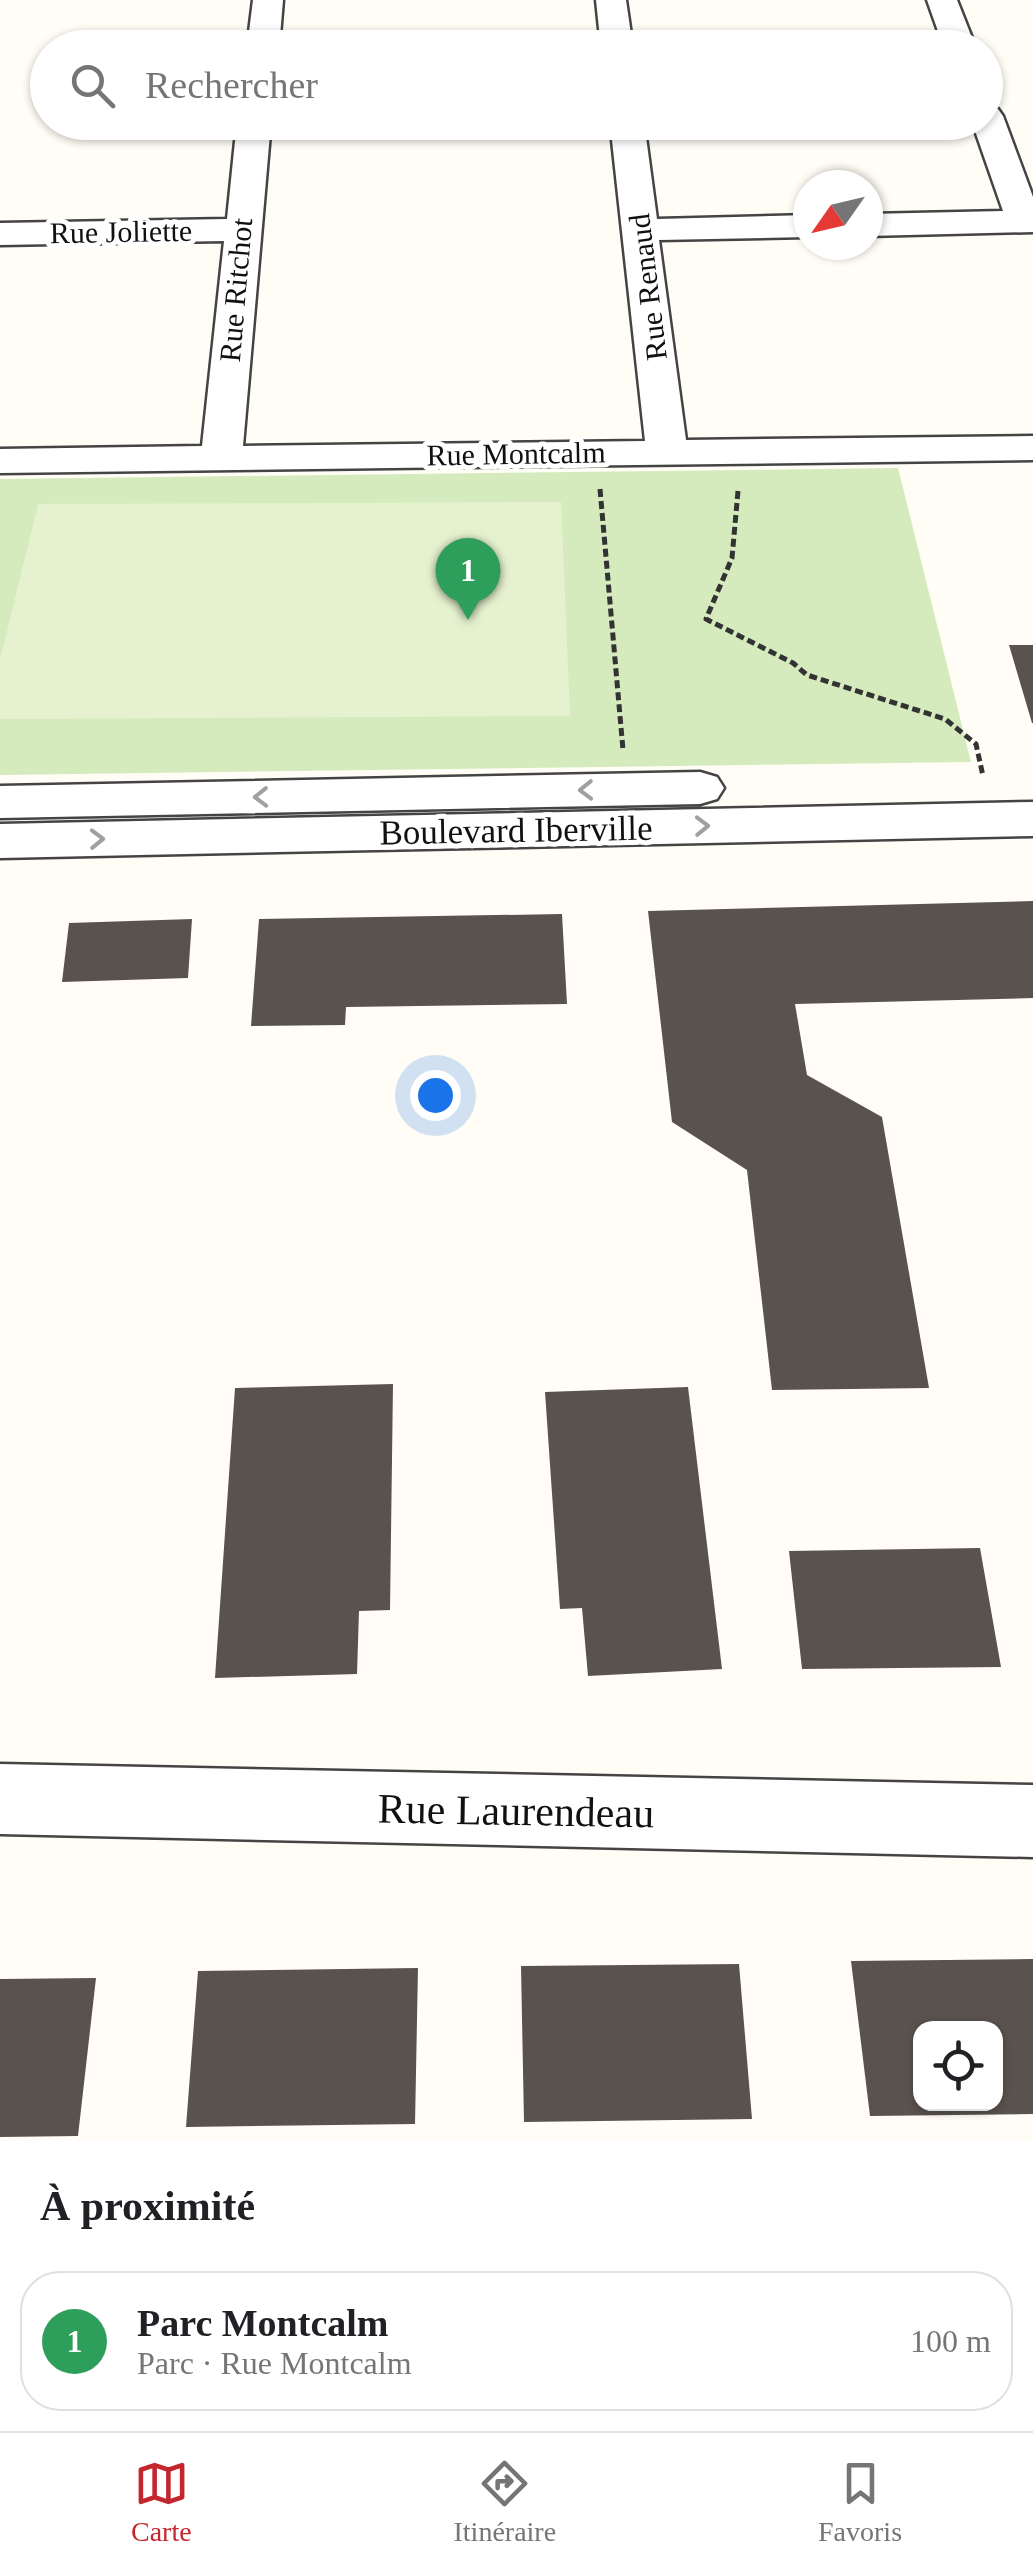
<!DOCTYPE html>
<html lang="fr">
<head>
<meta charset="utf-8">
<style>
  body { margin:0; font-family:"Times New Roman",serif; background:#f6f6f6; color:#202124 }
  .controls { position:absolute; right:30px; bottom:30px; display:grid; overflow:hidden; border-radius:20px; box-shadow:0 2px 8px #0004 }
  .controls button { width:90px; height:90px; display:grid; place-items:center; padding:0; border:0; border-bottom:2px solid #e0e0e0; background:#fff; color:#202124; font:50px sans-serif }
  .compass { position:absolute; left:793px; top:170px; width:90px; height:90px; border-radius:50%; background:#fff; box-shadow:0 2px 8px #0004; rotate:236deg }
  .you { position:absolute; left:435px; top:1095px; width:35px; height:35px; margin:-25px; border:8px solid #fff; border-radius:50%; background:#1a73e8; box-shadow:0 0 0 15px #1a73e833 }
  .badge { display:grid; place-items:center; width:65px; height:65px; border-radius:50%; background:#c4262e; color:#fff; font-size:32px; font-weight:700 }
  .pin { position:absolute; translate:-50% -82px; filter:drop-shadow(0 2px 5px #0008) }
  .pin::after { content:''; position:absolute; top:52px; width:35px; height:30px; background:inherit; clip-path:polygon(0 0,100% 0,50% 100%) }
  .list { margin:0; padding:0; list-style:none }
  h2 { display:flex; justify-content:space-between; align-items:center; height:130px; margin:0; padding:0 40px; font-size:42px }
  h2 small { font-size:32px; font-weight:400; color:#757577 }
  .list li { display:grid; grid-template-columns:65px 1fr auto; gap:30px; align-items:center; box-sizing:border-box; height:140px; margin:0 20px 20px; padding:0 20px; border:2px solid #e0e0e0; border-radius:40px }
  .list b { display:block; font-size:38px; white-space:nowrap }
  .list p { margin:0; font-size:32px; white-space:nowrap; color:#757577 }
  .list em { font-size:32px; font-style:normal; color:#757577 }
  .icon { flex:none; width:55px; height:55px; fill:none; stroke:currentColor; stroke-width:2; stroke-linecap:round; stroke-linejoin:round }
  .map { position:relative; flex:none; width:1033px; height:2141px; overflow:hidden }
  .search { position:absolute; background:#fff; box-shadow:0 2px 8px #0004; left:30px; right:30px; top:30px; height:110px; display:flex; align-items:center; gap:25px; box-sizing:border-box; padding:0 35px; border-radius:55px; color:#757577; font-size:38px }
  .sheet { height:290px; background:#fff }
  nav { display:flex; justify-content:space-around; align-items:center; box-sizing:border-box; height:140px; border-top:2px solid #e0e0e0; background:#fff; font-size:28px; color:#757577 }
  nav a { display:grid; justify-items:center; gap:5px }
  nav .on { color:#c4262e }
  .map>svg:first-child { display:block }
  .green { fill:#d5ebbd }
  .pitch { fill:#e6f2cf }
  .building { fill:#5a524d; fill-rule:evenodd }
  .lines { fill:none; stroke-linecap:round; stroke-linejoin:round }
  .minor-casing { stroke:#444; stroke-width:5 }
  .tertiary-casing { stroke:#444; stroke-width:5 }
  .path { stroke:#333; stroke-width:5; stroke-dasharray:8 4; stroke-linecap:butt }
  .minor { fill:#fff; fill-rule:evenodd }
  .tertiary { fill:#fff; fill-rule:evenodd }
  .oneway { stroke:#a0a0a0 }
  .labels { text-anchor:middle; stroke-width:10; stroke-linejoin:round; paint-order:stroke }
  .far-street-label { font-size:30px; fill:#111; stroke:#fff }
  .street-label { font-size:35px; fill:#111; stroke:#fff }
  .near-street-label { font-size:42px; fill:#111; stroke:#fff }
</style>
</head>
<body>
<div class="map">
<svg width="1033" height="2141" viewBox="0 0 1033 2141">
  <rect width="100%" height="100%" fill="#fffdf5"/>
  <path class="green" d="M898 468 971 762 0 775V479Z"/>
  <path class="pitch" d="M561 502 570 716 0 719V660L38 504Z"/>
  <path class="building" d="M1009 645H1033V723H1032Z
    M1033 901V998L795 1004 807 1075 882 1117 929 1388 772 1390 747 1170 672 1122 648 911Z
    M562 914 567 1004 346 1007 345 1025 251 1026 259 919Z
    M192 919 188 978 62 982 69 923Z
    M393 1384 390 1610 359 1611 357 1674 215 1678 235 1388Z
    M688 1387 722 1669 588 1676 582 1608 560 1609 545 1392Z
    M980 1548 1001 1667 802 1669 789 1551Z
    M1033 1959V2114L870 2116 851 1961ZM920 2029H996V2104H920Z
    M739 1964 752 2119 524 2122 521 1966Z
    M418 1968 415 2124 186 2127 198 1971Z
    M96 1978 78 2136 0 2137V1979Z"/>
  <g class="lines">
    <g class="minor-casing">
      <path id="minor" d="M253 0H283L279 48H247Z
        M596 0H626L633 48H601Z
        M927 0H957L976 48H944Z
        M986 106 998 109 1003 116 1033 197V232L868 236V214L1003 211 972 122H986Z
        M237 122H271L243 446 645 441 610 122H644L657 219 808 215V237L659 240 686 440 1033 436V460L0 473V449L202 446 224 241 0 245V223L227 219Z
        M0 1764 1033 1785V1857L0 1834Z"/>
    </g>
    <g class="tertiary-casing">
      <path id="tertiary" d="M700 772 717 777 724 788 717 799 700 804 0 818V786Z
        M1033 802V836L0 858V824Z"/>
    </g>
    <path class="path" d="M600 489 623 750
      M738 491 732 558 706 619 793 663 807 675 945 719 976 744 983 776"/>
    <use href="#minor" class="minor"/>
    <use href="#tertiary" class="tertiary"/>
  </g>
  <defs><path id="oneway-chevron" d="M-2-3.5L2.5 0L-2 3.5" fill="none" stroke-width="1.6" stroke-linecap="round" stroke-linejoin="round" transform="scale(2.5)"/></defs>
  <g class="oneway">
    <use href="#oneway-chevron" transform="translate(586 790) rotate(179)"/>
    <use href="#oneway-chevron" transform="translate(261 797) rotate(179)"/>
    <use href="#oneway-chevron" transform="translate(702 826) rotate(-1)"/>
    <use href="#oneway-chevron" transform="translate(97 839) rotate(-1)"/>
  </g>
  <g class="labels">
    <g class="far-street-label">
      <text transform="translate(121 232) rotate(-1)" y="10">Rue Joliette</text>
      <text transform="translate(648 287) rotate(-97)" y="10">Rue Renaud</text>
      <text transform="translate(236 290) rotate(-85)" y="10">Rue Ritchot</text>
      <text transform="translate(516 454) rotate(-1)" y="10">Rue Montcalm</text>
    </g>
    <g class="street-label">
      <text transform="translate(516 830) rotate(-1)" y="12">Boulevard Iberville</text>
    </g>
    <g class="near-street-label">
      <text transform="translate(516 1810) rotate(1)" y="15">Rue Laurendeau</text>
    </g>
  </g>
</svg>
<div class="controls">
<button><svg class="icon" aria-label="locate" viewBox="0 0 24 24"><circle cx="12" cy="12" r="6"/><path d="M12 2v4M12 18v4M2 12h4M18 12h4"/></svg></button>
</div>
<svg class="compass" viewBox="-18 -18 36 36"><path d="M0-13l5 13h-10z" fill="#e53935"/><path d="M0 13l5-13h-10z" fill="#757577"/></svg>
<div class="you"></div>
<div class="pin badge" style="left:468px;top:620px;background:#2e9e5b">1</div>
<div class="search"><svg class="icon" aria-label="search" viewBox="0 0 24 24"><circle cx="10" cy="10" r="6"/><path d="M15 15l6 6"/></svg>Rechercher</div>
</div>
<section class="sheet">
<h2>À proximité<small></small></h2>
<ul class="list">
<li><span class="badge" style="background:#2e9e5b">1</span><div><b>Parc Montcalm</b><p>Parc · Rue Montcalm</p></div><em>100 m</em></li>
</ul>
</section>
<nav>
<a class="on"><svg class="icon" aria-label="map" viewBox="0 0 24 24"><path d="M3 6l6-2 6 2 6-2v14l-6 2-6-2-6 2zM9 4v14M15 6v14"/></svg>Carte</a>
<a><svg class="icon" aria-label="directions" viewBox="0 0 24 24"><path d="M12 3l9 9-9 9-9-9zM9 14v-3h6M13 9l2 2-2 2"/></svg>Itinéraire</a>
<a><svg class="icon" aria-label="saved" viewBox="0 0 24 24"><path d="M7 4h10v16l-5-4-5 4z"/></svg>Favoris</a>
</nav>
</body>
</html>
